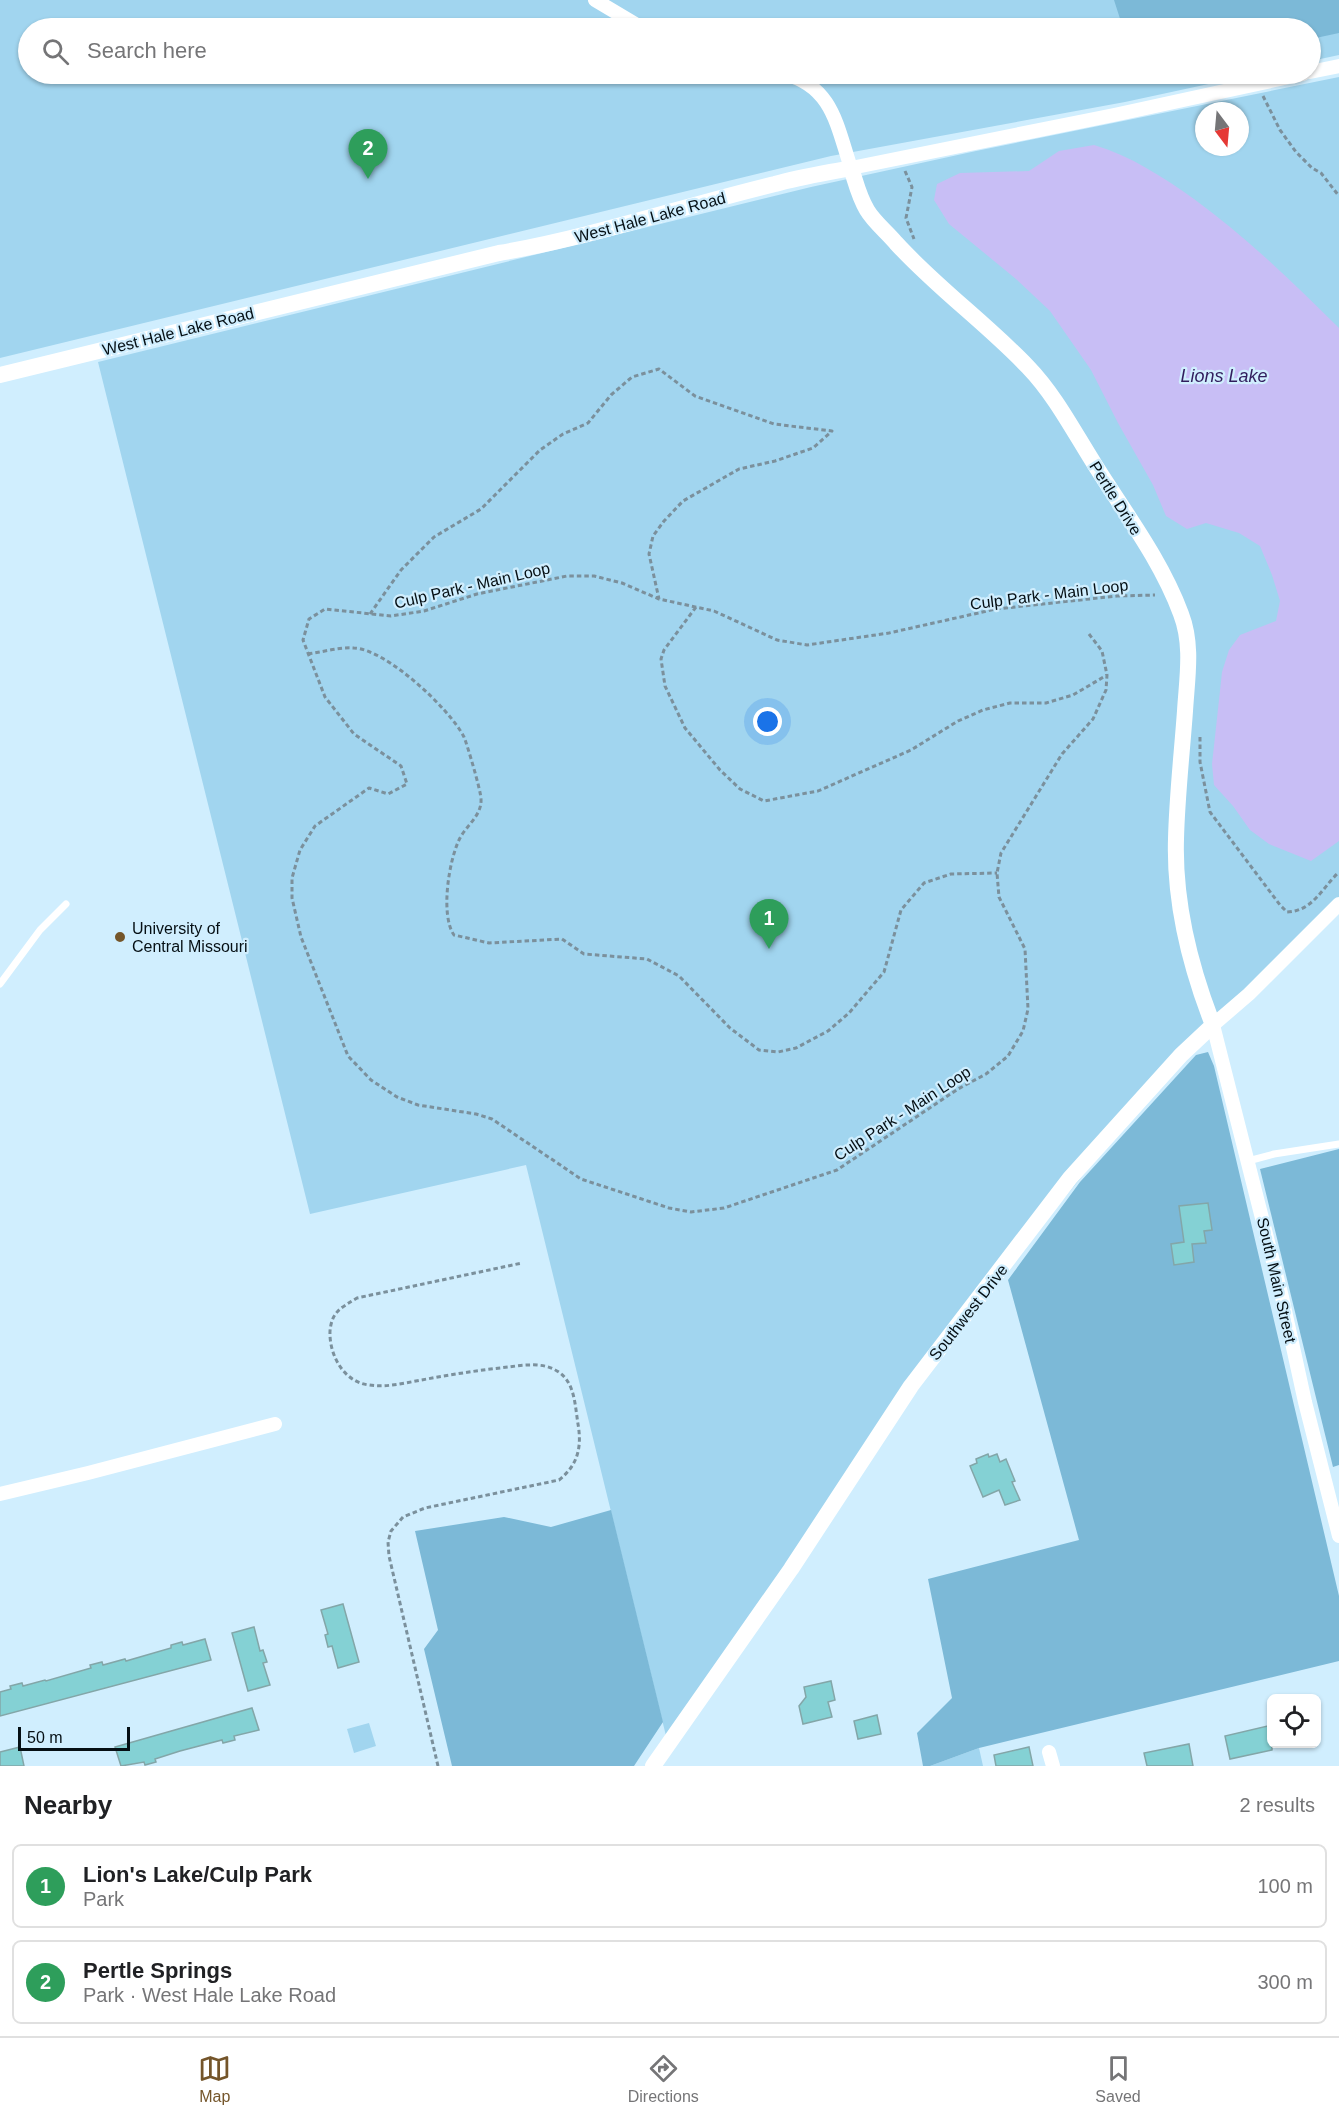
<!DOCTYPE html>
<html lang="en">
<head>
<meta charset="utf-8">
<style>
  body { margin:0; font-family:Helvetica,sans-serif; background:#f6f6f6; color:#202124 }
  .controls { position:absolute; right:18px; bottom:18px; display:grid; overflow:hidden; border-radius:9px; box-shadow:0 2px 4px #0004 }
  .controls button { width:54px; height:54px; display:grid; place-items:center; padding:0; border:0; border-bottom:2px solid #e0e0e0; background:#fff; color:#202124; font:30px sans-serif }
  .compass { position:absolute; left:1195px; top:102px; width:54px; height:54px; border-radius:50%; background:#fff; box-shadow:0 2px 4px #0004; rotate:164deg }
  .scale { position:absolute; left:18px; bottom:15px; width:112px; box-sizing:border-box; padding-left:6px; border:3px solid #050f14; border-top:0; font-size:16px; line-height:21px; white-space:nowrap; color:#050f14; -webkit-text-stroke:4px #d0eefe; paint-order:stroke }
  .you { position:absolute; left:768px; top:722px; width:21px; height:21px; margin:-15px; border:4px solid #fff; border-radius:50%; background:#1a73e8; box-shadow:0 0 0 9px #1a73e833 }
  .badge { display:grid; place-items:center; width:39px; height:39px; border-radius:50%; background:#74552a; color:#fff; font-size:20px; font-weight:700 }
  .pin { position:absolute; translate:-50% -50px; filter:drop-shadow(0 2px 3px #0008) }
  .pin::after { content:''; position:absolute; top:32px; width:21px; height:18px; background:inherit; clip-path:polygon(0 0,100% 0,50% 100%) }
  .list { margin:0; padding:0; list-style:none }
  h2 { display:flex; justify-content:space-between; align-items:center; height:78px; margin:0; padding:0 24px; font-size:26px }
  h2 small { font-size:20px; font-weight:400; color:#757577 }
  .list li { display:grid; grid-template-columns:39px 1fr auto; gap:18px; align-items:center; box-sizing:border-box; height:84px; margin:0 12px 12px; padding:0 12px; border:2px solid #e0e0e0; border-radius:9px }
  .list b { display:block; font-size:22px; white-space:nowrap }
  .list p { margin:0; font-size:20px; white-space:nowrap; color:#757577 }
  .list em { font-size:20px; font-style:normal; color:#757577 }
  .icon { flex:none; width:33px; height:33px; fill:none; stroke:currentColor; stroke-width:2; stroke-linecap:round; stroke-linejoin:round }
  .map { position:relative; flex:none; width:1339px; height:1766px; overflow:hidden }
  .search { position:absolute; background:#fff; box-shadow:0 2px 4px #0004; left:18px; right:18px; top:18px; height:66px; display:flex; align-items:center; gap:15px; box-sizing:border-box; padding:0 21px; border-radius:33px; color:#757577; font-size:22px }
  .sheet { height:270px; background:#fff }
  nav { display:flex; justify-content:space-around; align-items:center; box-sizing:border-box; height:84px; border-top:2px solid #e0e0e0; background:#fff; font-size:16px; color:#757577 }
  nav a { display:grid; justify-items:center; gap:3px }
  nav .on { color:#74552a }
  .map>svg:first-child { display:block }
  .green { fill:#a1d5ef; fill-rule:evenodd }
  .forest { fill:#7cb9d7 }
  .water { fill:#c8bef5 }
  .building { fill:#84d1d4; stroke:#83a6a8; stroke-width:1.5 }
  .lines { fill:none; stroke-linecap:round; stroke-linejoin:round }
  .path { stroke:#7b909c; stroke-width:3; stroke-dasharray:4.5 3; stroke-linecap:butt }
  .service { stroke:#fff; stroke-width:7 }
  .minor { stroke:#fff; stroke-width:14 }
  .tertiary { stroke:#fff; stroke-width:16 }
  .poi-dot { fill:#74552a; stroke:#d0eefe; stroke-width:2 }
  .labels { text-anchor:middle; stroke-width:4.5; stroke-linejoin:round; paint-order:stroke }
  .street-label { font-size:16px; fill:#050f14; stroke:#d0eefe }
  .poi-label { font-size:16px; fill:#050f14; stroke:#d0eefe; text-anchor:start }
  .water-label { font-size:18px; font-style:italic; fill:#311e5d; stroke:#d0eefe }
</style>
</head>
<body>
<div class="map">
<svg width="1339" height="1766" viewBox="0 0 1339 1766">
  <rect width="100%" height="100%" fill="#d0eefe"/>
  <path class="green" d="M0 0H1339V55L1311 61 1310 28H28V74H1255L1125 102 831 156 0 358Z
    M1339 77V904L1181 1055 911 1386 668 1744 526 1165 310 1214 98 362 811 187 976 151ZM1204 111H1240V147H1204Z
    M369 1723 376 1746 354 1753 347 1729Z
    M979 1748 983 1766H930Z"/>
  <path class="forest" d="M1114 0H1339V33L1311 39 1310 28H1123Z
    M1208 1052 1214 1066 1339 1596V1661L979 1748 930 1766H923L917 1733 952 1698 928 1579 1079 1540 1008 1280 1080 1182 1196 1055Z
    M1339 1149V1465L1333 1467 1260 1169Z
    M611 1510 663 1722 634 1766H452L424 1649 438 1630 415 1531 504 1517 551 1527Z"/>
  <path class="water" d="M1094 145C1131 156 1163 177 1194 199 1247 238 1293 282 1339 328V841L1311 861 1269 844 1250 830 1233 806 1214 785 1212 764 1219 700 1222 672 1229 650 1240 635 1276 621 1280 601 1272 575 1260 546 1239 533 1206 523 1187 529 1166 516 1153 485 1118 423 1091 370 1050 311 1016 279 949 224 934 200 937 184 960 173 1029 171 1059 151Z"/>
  <path class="building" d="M1208 1203 1212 1230 1204 1231 1206 1243 1192 1244 1194 1262 1174 1265 1171 1244 1184 1242 1179 1206Z
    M988 1454 989 1457 997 1454 1000 1462 1006 1459 1015 1481 1012 1482 1020 1500 1005 1505 999 1490 983 1497 970 1466 977 1463 976 1459Z
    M343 1604 359 1662 338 1668 332 1646 328 1647 325 1635 328 1634 321 1610Z
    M254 1627 260 1651 263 1650 267 1662 263 1663 270 1685 248 1691 232 1633Z
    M205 1639 211 1660 0 1716V1692L11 1689 10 1686 22 1683 23 1686 45 1680 46 1681 91 1668 90 1665 102 1662 103 1665 125 1659 126 1661 171 1648V1645L182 1642 183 1645Z
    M831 1681 835 1700 828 1702 832 1717 803 1724 799 1706 806 1697 804 1687Z
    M252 1708 259 1730 234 1736 235 1740 223 1743 222 1740 180 1751 155 1759 156 1762 145 1765 144 1762 121 1766 115 1747Z
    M877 1715 881 1734 858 1739 854 1721Z
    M1272 1725V1750L1230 1759 1225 1736Z
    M1189 1744 1193 1766H1147L1144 1753Z
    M20 1747 24 1766H0V1752Z
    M1029 1747 1033 1766H996L994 1755Z"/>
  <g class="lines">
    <path class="path" d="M1263 96 1280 130 1296 152 1312 168 1321 173 1339 196
      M905 171 912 187 906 218 914 239
      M696 607 664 650 661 659 665 686 685 728 720 770 740 789 764 801 818 791 911 750 958 721 983 710 1010 703H1046L1073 695 1107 675
      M370 614 401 570 434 537 481 509 540 450 563 434 588 423 611 395 632 377 659 369 695 396 774 424 832 431 813 448 775 461 739 469 683 501 664 521 653 536 649 554 659 599
      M1089 634 1102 651 1107 675 1106 690 1093 719 1062 754 1001 853 997 873 999 897 1025 949 1028 1009 1023 1031 1008 1056 986 1074 958 1089 837 1170 724 1208 691 1212 669 1208 581 1179 492 1119 476 1114 418 1105 397 1097 371 1080 348 1056 301 937 292 898V878L300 850 315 826 369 788 388 794 407 784 401 766 354 734 325 697 303 640 309 619 325 609 391 616 424 611 477 594 567 576H594L622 583 659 599 714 611 777 640 807 645 889 633 996 609 1117 596 1155 595
      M308 654C323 652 339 647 354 648 386 649 450 709 464 737 467 744 481 791 481 799 482 815 467 825 460 838 449 859 440 915 454 935L489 943 562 939 584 954 647 959 679 976 730 1028 759 1050 778 1052 796 1048 828 1031 849 1013 884 972 901 910 924 883 951 874 997 873
      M1200 737V762L1210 812 1280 905 1287 912C1313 911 1322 888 1339 872
      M438 1766 389 1556 388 1542 391 1531 403 1517 425 1508 559 1480C578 1465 582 1447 578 1424 575 1406 575 1381 557 1371 543 1362 524 1365 508 1367 481 1370 454 1374 427 1379 408 1382 388 1388 369 1385 343 1382 329 1354 330 1331 332 1311 341 1308 357 1298L522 1263"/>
    <path class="service" d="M0 984 40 930 66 904
      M1248 1161 1274 1154 1339 1144"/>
    <path class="minor" d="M595 0 642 28
      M1310 72 1339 66
      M784 74C833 86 837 127 851 168L1114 115 1303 74
      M1339 904 1249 994 1213 1025 1282 1297 1305 1402 1339 1536
      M0 1494 88 1473 275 1424
      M1049 1752 1053 1766"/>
    <path class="tertiary" d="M0 375 499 253C593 237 683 206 775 184 800 177 826 173 851 168 856 183 859 197 867 210 874 222 887 232 896 243 937 288 986 323 1028 367 1055 395 1074 432 1095 465 1125 513 1161 560 1181 614 1193 645 1187 678 1185 711 1182 753 1177 796 1176 839 1174 903 1190 966 1213 1025L1181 1055 1070 1178 911 1386 791 1569 653 1766"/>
  </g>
  <circle class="poi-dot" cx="120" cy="937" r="6"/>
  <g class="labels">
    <g class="street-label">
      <text transform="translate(650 217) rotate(-15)" y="6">West Hale Lake Road</text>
      <text transform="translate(178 331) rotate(-14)" y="6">West Hale Lake Road</text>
      <text transform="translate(1116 498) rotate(58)" y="6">Pertle Drive</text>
      <text transform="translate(472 585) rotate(-13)" y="6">Culp Park - Main Loop</text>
      <text transform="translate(1049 594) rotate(-7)" y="6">Culp Park - Main Loop</text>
      <text transform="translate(902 1113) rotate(-33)" y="6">Culp Park - Main Loop</text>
      <text transform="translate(1277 1280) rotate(77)" y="6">South Main Street</text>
      <text transform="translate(968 1312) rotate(-52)" y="6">Southwest Drive</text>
    </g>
    <g class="poi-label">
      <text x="132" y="934">University of<tspan x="132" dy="18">Central Missouri</tspan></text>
    </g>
    <g class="water-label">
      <text x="1224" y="382">Lions Lake</text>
    </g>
  </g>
</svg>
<div class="controls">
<button><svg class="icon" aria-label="locate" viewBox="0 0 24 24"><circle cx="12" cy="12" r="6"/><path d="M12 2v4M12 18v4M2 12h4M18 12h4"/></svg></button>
</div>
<svg class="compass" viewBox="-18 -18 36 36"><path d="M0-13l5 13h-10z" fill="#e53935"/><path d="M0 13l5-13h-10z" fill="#757577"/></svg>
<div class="scale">50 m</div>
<div class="you"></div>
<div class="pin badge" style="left:769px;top:949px;background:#2e9e5b">1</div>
<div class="pin badge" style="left:368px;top:179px;background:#2e9e5b">2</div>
<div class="search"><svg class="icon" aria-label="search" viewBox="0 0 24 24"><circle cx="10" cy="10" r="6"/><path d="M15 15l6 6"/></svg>Search here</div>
</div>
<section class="sheet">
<h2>Nearby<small>2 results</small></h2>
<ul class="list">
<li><span class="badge" style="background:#2e9e5b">1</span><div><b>Lion's Lake/Culp Park</b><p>Park</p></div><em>100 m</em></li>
<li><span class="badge" style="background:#2e9e5b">2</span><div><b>Pertle Springs</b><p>Park · West Hale Lake Road</p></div><em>300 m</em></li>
</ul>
</section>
<nav>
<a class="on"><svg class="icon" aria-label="map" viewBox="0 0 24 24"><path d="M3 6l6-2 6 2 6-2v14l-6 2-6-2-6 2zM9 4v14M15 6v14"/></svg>Map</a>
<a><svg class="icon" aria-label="directions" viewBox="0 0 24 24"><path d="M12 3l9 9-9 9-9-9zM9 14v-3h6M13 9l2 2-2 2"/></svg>Directions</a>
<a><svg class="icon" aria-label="saved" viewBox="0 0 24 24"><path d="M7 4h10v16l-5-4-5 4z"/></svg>Saved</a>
</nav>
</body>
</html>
